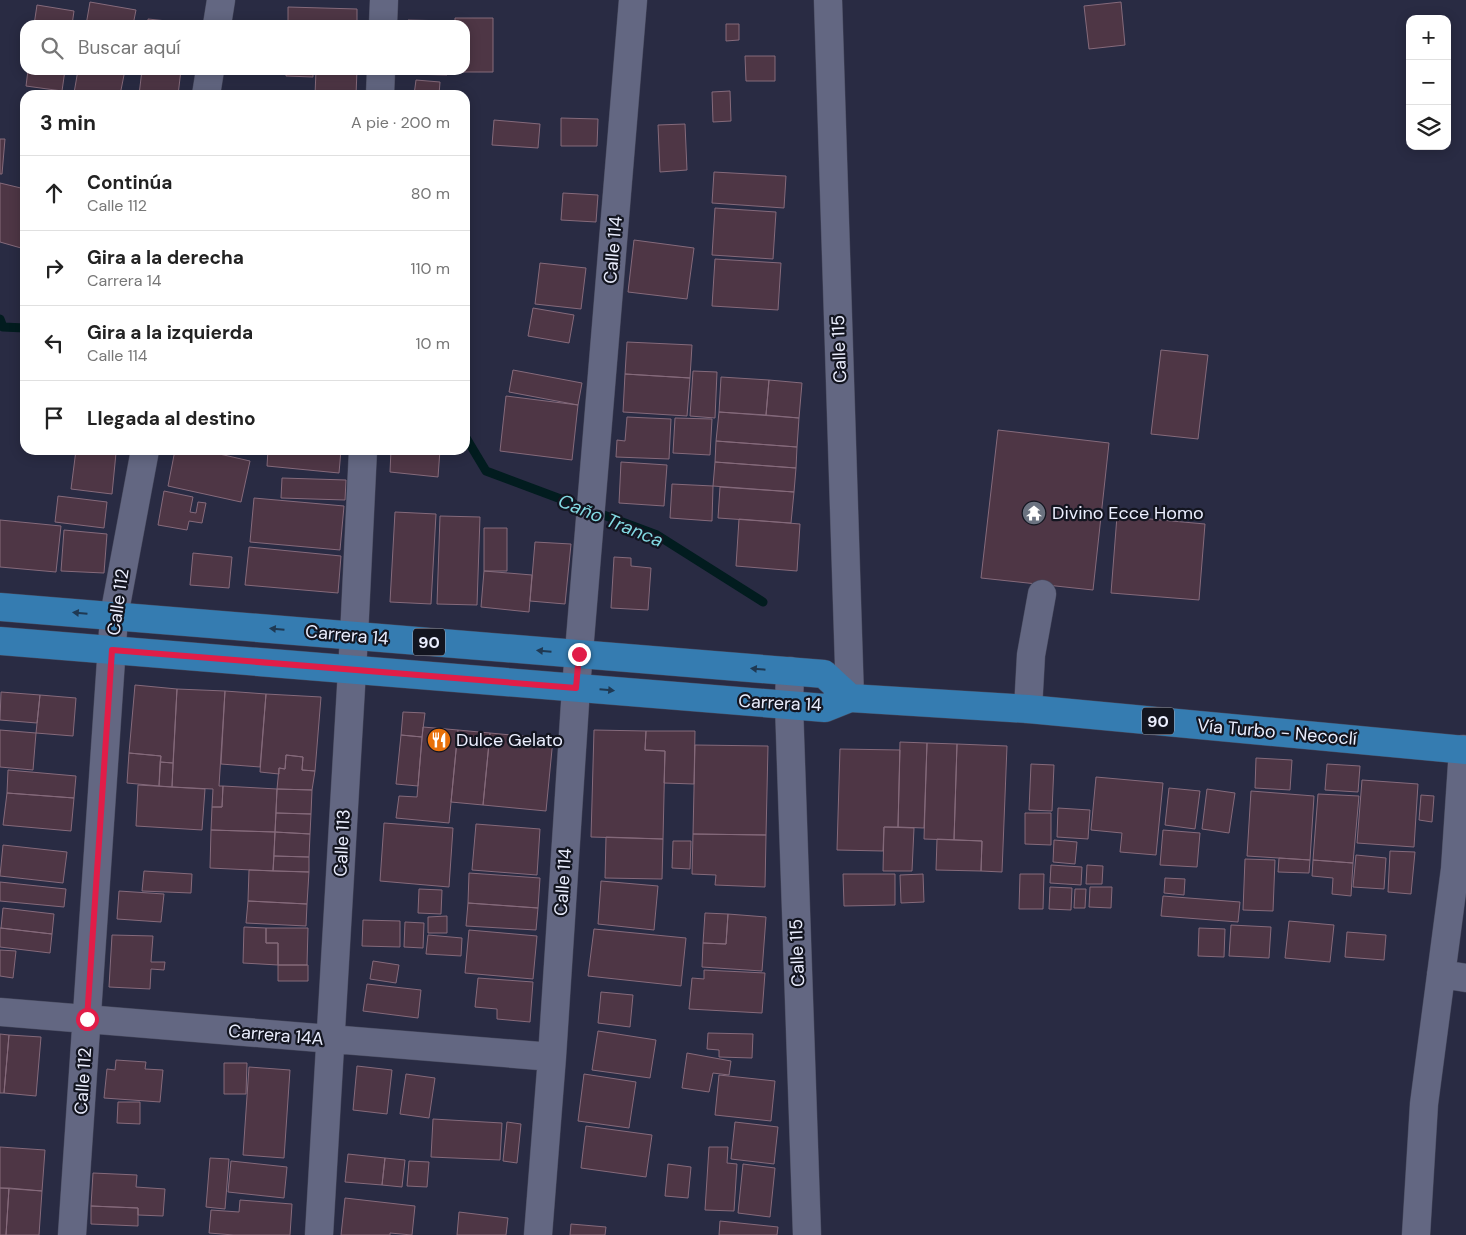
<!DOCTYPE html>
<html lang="es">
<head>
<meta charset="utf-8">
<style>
  body { margin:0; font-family:"DM Sans",sans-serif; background:#f6f6f6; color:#222 }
  .controls { position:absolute; right:15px; top:15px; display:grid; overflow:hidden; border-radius:10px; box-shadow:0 2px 12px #0003 }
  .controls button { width:45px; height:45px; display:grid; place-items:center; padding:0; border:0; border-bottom:1px solid #e0e0e0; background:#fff; color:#222; font:25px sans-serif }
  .stop { position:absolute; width:15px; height:15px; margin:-11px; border:4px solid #e11d48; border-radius:50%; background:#fff }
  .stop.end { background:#e11d48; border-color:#fff; box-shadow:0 1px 5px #0008 }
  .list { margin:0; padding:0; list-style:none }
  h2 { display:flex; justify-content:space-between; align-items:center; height:65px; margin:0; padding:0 20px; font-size:21px }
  h2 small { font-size:16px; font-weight:400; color:#767676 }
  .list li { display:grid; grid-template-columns:32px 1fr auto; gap:15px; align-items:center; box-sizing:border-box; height:75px; padding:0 20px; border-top:1px solid #e0e0e0 }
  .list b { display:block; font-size:19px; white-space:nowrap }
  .list p { margin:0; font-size:16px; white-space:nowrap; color:#767676 }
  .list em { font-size:16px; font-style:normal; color:#767676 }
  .icon { flex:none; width:28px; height:28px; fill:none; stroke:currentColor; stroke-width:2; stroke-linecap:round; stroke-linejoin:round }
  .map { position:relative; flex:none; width:1466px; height:1235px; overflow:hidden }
  .search { position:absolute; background:#fff; box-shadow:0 2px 12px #0003; left:20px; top:20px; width:450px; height:55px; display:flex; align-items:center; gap:12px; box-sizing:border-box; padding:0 18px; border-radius:15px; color:#767676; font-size:19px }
  .panel { position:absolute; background:#fff; box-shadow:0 2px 12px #0003; left:20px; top:90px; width:450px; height:365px; border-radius:15px }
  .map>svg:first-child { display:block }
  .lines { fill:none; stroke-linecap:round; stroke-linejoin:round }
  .stream { stroke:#021c1f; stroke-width:9 }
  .building { fill:#4e3645; stroke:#856a7b }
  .minor-casing { stroke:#46485c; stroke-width:29 }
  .major-casing { stroke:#46485c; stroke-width:29 }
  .minor { stroke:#636782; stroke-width:28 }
  .major { stroke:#357cb1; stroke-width:28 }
  .oneway { fill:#1f3953 }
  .route { stroke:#e11d48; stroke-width:6 }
  .labels { text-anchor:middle; stroke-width:4.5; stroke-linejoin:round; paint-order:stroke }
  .shield { fill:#131520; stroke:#aaadbb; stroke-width:1 }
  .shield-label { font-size:16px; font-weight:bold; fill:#ebeefe }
  .street-label { font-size:18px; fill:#ebeefe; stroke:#131520 }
  .poi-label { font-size:18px; fill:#ebeefe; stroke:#131520; text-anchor:start }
  .water-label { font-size:19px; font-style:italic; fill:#83dae3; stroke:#131520 }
</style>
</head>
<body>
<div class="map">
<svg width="1466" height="1235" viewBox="0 0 1466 1235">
  <rect width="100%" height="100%" fill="#292b43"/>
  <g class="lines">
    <path class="stream" d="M0 319 3 327 25 328
      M465 436 486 471 657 535 763 602"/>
  </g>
  <path class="building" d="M90 2 136 10 133 25H86Z
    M1121 2 1125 45 1089 49 1084 6Z
    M37 5 74 11 72 25H34Z
    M288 7 357 9V25H288Z
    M455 18H493V72H455V70H465V25H455Z
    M148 19 186 23V25H148Z
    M408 20 449 21V25H408Z
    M726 24H739V40L726 41Z
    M745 56H775V81H746Z
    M28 70H65L62 91 26 86Z
    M78 70H125L120 95H87L74 93Z
    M142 70H181L178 95H139Z
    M286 70H313V77L286 76Z
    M316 70H357L356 95H315Z
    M407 70H447V75L407 74Z
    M416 80 440 82 439 95H414Z
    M730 91 731 121 713 122 712 92Z
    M561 118 598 119 597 146H561Z
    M494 120 540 124 538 148 492 145Z
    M685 124 687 170 660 172 658 125Z
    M0 139H5L2 174H0Z
    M714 172 786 176 784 208 712 203Z
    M0 183 25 189V232L21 248 0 242Z
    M563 193 598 195 596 222 561 220Z
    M715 208 776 212 773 259 712 255Z
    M634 240 694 248 687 299 628 292Z
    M715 259 781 263 778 310 712 306Z
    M540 263 586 268 581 309 535 304Z
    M533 308 574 315 569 343 528 336Z
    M627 342 692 345 690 378 625 374Z
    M1161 350 1208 355 1198 439 1151 434Z
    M513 370 582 383 578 405 509 392Z
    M693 371 717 372 715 418 690 416Z
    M625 374 690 378 687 416 623 412Z
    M721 377 769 380 766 415 719 412Z
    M769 380 802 383 799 418 766 415Z
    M506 396 578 405 572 460 500 451Z
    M719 412 799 418 797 447 716 441Z
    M627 417 671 419 669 459 616 457 617 440 625 441Z
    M675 418 712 419 710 455 673 453Z
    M998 430 1109 443 1093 590 981 578Z
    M716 441 797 447 796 468 715 462Z
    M76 450 116 453 112 494 71 489Z
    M175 450H202L250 461 241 502 168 486Z
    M268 450H341L339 473 267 466Z
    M391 450H440L438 477 390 472Z
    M621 462 667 465 664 506 619 503Z
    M715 462 796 468 794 492 713 486Z
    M282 478 346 480 345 500 281 498Z
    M672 484 713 486 712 521 670 518Z
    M720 487 794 492 791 523 718 518Z
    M164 491 193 497 190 512 196 513 198 502 206 503 202 523 189 521 187 530 158 525Z
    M58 496 107 502 104 528 55 522Z
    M254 498 344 506 340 550 250 542Z
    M395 512 436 514 431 604 390 602Z
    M440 516 480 517 477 605 437 604Z
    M1117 516 1205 524 1199 600 1111 593Z
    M739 519 800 524 797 571 736 566Z
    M0 520 61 526 56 572 0 567Z
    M484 528H507V571H484Z
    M64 530 107 534 104 573 61 571Z
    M535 542 571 544 565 604 530 601Z
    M249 547 341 556 338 593 245 585Z
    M193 553 232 557 229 588 190 585Z
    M614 557 631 558V566L651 568 648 610 611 608Z
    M484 571 532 575 529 612 481 607Z
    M135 685 177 689 173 763 160 762 161 756 129 753Z
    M177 689 225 691 219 786H223L222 807H212L213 789 172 787Z
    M225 691 266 694 260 767 221 764Z
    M1 692 40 695 37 723 0 720Z
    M266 694 321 697 315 771 302 770 303 757 286 755 285 769 279 768V774L260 772Z
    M40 695 76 698 73 736 36 733Z
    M403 712 425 713 422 737 401 735Z
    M423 727 458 730 449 823 396 818 399 796 417 797Z
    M0 730 36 733 33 770 0 767Z
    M458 730 490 733 483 805 451 802Z
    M594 730 646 731 645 750 665 751 663 839 591 837Z
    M646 731H695L694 784 664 783 665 751 645 750Z
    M490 733 553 739 546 811 483 805Z
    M401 735 422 737 418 786 396 784Z
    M900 742 927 743 924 828 898 827Z
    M927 743 957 744 954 840 924 839Z
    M957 744 1007 746 1002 872 981 871 982 841 954 840Z
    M695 745 768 746 766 835 693 834Z
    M840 749 900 750 898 827H884L883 851 837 850Z
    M129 753 161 756 159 786 127 783Z
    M286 755 303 757 302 770 315 771 312 790 277 789 279 768 285 769Z
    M1256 758 1292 760 1290 790 1255 788Z
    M160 762 173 763 172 787 159 786Z
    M1031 764 1054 765 1052 811 1029 810Z
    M1327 764 1360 766 1358 792 1325 790Z
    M8 770 76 776 74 798 7 793Z
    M1096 777 1163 783 1156 855 1120 852 1122 833 1091 830Z
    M1362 780 1418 784 1414 847 1357 843Z
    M138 785 205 789 202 830 136 826Z
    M223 786 277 789 275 832 211 830 212 807H222Z
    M1169 788 1200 791 1195 829 1165 825Z
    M277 789 312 790 311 814 276 813Z
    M1207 789 1235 793 1229 833 1202 829Z
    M1251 791 1314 796 1310 860 1247 856Z
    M7 793 74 798 71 831 3 825Z
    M1318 794 1359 796 1353 863 1313 860Z
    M1421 795 1434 796 1432 822 1419 820Z
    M1058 808 1090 810 1088 839 1057 837Z
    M276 813 311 814 310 834 275 832Z
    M1025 813H1051V845L1025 844Z
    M384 823 453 828 449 887 380 881Z
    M476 824 540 829 537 875 472 870Z
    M884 827 914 828 912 871H883Z
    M211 830 275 832 273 871 210 868Z
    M1163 830 1200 833 1197 867 1160 865Z
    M275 832 310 834 309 857 274 856Z
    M693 834 766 835 765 887 715 885 716 875 692 874Z
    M606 837 663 839 662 879 605 878Z
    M937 839 982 841 981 871 936 870Z
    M1054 840 1077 842 1075 864 1053 862Z
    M673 841H691L690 869 672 868Z
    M3 845 67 852 63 883 0 876Z
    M1390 851 1415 852 1411 894 1388 892Z
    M1356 855 1386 858 1384 889 1353 887Z
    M274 856 309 857V872L273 871Z
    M1279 858 1310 860 1309 873 1278 872Z
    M1245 859 1275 860 1273 911 1243 910Z
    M1313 860 1353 863 1351 896 1332 894 1333 878 1312 876Z
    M1051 865 1082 867 1081 885 1050 883Z
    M1087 865 1103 866 1102 884H1086Z
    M249 870 309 872 307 904 248 901Z
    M144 871 192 874 191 893 142 891Z
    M469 873 540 878 538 908 468 903Z
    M843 874H895V905L844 906Z
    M923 874 924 902 901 903 900 875Z
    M1020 874H1044L1043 909H1019Z
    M1165 878 1185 879 1184 895 1164 893Z
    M601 881 658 886 654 930 598 924Z
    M0 882 66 889 64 907 0 901Z
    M1050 887 1072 888 1071 910 1049 909Z
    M1090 887H1112L1111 908 1089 907Z
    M419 889 442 890 441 914 418 913Z
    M1075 889H1086L1085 908H1074Z
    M119 891 164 894 161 922 117 919Z
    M1163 896 1240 902 1238 922 1161 916Z
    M248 901 307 904 306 926 246 923Z
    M468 903 538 908 536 930 466 926Z
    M3 908 54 914 52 934 1 928Z
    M705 913 728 914 726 944 703 943Z
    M728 914 766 917 762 971 702 967 703 943 726 944Z
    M447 916V933H428V917Z
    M363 920 400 921V947L362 946Z
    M1289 921 1334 925 1330 962 1285 958Z
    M405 922 424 923 423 948 404 947Z
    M1231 925 1271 927 1269 958 1229 956Z
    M244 927 266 928V943H278V965L243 963Z
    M0 928 52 934 50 953 0 947Z
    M266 928H308L307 965H278V943H266Z
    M1199 928 1225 929 1224 957 1198 956Z
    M594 929 686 938 681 986 588 976Z
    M469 930 537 936 533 979 465 973Z
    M1347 932 1386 935 1384 960 1345 957Z
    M112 935 153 936 151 962H165L164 970 151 969 150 989 109 987Z
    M428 935 462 938 461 956 426 954Z
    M0 950 16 951 13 978 0 976Z
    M373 961 399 965 396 983 370 979Z
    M278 965H308V981H278Z
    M704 970 765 973 762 1013 689 1009 692 978 704 979Z
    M478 978 533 982 530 1022 497 1019V1009L475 1007Z
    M367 984 421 990 418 1018 363 1011Z
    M601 992 633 995 630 1027 598 1023Z
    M598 1031 656 1040 650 1078 592 1070Z
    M708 1033 753 1034 752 1058 719 1057V1050L707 1049Z
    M0 1034 9 1035 4 1093H0Z
    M9 1035 41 1037 36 1096 4 1093Z
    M687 1053 731 1061 729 1075 713 1073 709 1092 682 1088Z
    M116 1060 146 1062 145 1069 163 1070 160 1102 104 1098 107 1069 115 1070Z
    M224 1063H247L246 1094H224Z
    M357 1066 392 1070 387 1114 353 1110Z
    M249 1067 290 1070 284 1158 243 1155Z
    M406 1074 435 1078 429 1118 400 1114Z
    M584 1074 636 1082 629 1128 578 1121Z
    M719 1075 775 1081 771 1121 715 1115Z
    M118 1102H140V1124L117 1123Z
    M433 1119 502 1123 500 1160 431 1157Z
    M507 1122 521 1124 517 1163 503 1161Z
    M735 1122 778 1127 774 1164 731 1159Z
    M586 1126 652 1135 646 1177 581 1168Z
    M0 1147 45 1150 42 1191 0 1188Z
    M709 1147H728L727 1163 737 1164 734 1211 705 1210Z
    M348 1154 385 1158 382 1185 345 1182Z
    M210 1158 229 1159 225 1209 206 1207Z
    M385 1158 405 1160 402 1187 382 1185Z
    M231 1161 287 1167 284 1198 228 1192Z
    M409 1161 429 1162 427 1187 407 1186Z
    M668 1164 691 1167 688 1198 665 1196Z
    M743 1164 775 1168 770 1217 738 1213Z
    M93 1173 137 1175 136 1187 165 1189 163 1216 138 1215V1208L91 1206Z
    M0 1188H9L6 1235H0Z
    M9 1188 42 1191 39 1235H6Z
    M345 1198 415 1206 412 1235 390 1233V1235H341Z
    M240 1200 292 1204 290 1235H234L209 1233 211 1210 239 1212Z
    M91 1206 138 1208V1226L91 1224Z
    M459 1212 508 1218 506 1235H457Z
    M720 1221 778 1227 777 1235H719Z
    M571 1224 606 1227 605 1235H570Z"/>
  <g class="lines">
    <g class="minor-casing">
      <path id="minor" d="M828 0 850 698
        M217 25 221 0
        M383 25 384 0
        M206 95 210 70
        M380 95 381 70
        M790 671 789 705 807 1235
        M1028 709 1031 655 1042 594
        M1441 974 1466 978
        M0 1012 552 1057
        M72 1235 114 616 145 450
        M319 1235 354 636 363 450
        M538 1235 552 1057 576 688 633 0
        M1416 1235 1424 1104 1455 869 1463 749"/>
    </g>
    <g class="major-casing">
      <path id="major" d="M0 607 824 674 850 698
        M0 641 825 708 850 698 1028 709 1466 750"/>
    </g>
    <use href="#minor" class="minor"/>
    <use href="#major" class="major"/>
  </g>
  <defs><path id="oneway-solid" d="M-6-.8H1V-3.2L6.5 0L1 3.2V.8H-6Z" transform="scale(1.25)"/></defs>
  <g class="oneway">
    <use href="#oneway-solid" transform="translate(80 613) rotate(-175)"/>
    <use href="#oneway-solid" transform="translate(277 629) rotate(-175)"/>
    <use href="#oneway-solid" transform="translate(544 651) rotate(-175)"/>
    <use href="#oneway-solid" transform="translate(758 669) rotate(-175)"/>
    <use href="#oneway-solid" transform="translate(607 690) rotate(5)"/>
  </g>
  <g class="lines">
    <path class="route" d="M87 1019 112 650 576 688 579 654"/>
  </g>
  <defs>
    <g id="temple-disc" transform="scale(1.25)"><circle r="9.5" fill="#6b7280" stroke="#131520"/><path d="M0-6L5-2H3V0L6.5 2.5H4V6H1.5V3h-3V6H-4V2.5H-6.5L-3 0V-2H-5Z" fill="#fff"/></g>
    <g id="restaurant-disc" transform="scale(1.25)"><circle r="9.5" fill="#e8710a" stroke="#131520"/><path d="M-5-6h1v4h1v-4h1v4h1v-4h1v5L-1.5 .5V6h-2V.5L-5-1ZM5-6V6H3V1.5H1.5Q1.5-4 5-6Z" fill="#fff"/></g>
  </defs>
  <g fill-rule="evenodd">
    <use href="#temple-disc" x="1034" y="513"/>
    <use href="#restaurant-disc" x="439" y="740"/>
  </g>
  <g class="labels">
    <g class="shield">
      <rect x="413" y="628.5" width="32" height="27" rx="4"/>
      <rect x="1142" y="707.5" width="32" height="27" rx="4"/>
    </g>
    <g class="shield-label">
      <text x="429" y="648">90</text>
      <text x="1158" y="727">90</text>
    </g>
    <g class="street-label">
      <text transform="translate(613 250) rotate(-85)" y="6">Calle 114</text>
      <text transform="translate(839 349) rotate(-92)" y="6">Calle 115</text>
      <text transform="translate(118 602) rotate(-82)" y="6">Calle 112</text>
      <text transform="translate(347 635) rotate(5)" y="6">Carrera 14</text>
      <text transform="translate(780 703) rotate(3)" y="6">Carrera 14</text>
      <text transform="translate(1277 732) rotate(5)" y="6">Vía Turbo - Necoclí</text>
      <text transform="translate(342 843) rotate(-87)" y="6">Calle 113</text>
      <text transform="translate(563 882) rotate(-86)" y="6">Calle 114</text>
      <text transform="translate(797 953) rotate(-92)" y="6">Calle 115</text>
      <text transform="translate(276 1035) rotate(5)" y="6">Carrera 14A</text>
      <text transform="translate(83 1081) rotate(-86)" y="6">Calle 112</text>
    </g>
    <g class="poi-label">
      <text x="1052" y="519">Divino Ecce Homo</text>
      <text x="456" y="746">Dulce Gelato</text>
    </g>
    <g class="water-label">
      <text transform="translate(611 520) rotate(22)" y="7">Caño Tranca</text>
    </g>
  </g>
</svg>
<div class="controls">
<button>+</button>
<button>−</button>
<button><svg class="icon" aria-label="layers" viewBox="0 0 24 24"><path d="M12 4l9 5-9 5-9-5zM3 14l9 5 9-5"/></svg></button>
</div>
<div class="stop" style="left:87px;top:1019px"></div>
<div class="stop end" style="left:579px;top:654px"></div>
<div class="search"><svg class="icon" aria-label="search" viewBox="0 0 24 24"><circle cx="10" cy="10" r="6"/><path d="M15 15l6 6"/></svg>Buscar aquí</div>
<section class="panel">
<h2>3 min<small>A pie · 200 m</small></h2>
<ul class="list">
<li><svg class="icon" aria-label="ahead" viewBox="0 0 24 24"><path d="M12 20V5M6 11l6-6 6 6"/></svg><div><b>Continúa</b><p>Calle 112</p></div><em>80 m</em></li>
<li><svg class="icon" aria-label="right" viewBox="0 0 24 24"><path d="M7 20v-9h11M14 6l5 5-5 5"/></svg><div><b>Gira a la derecha</b><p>Carrera 14</p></div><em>110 m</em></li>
<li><svg class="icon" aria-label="left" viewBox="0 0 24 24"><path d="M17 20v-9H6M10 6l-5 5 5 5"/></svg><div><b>Gira a la izquierda</b><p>Calle 114</p></div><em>10 m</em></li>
<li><svg class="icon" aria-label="arrive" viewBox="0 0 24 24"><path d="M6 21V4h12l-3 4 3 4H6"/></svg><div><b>Llegada al destino</b></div></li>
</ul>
</section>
</div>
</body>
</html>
